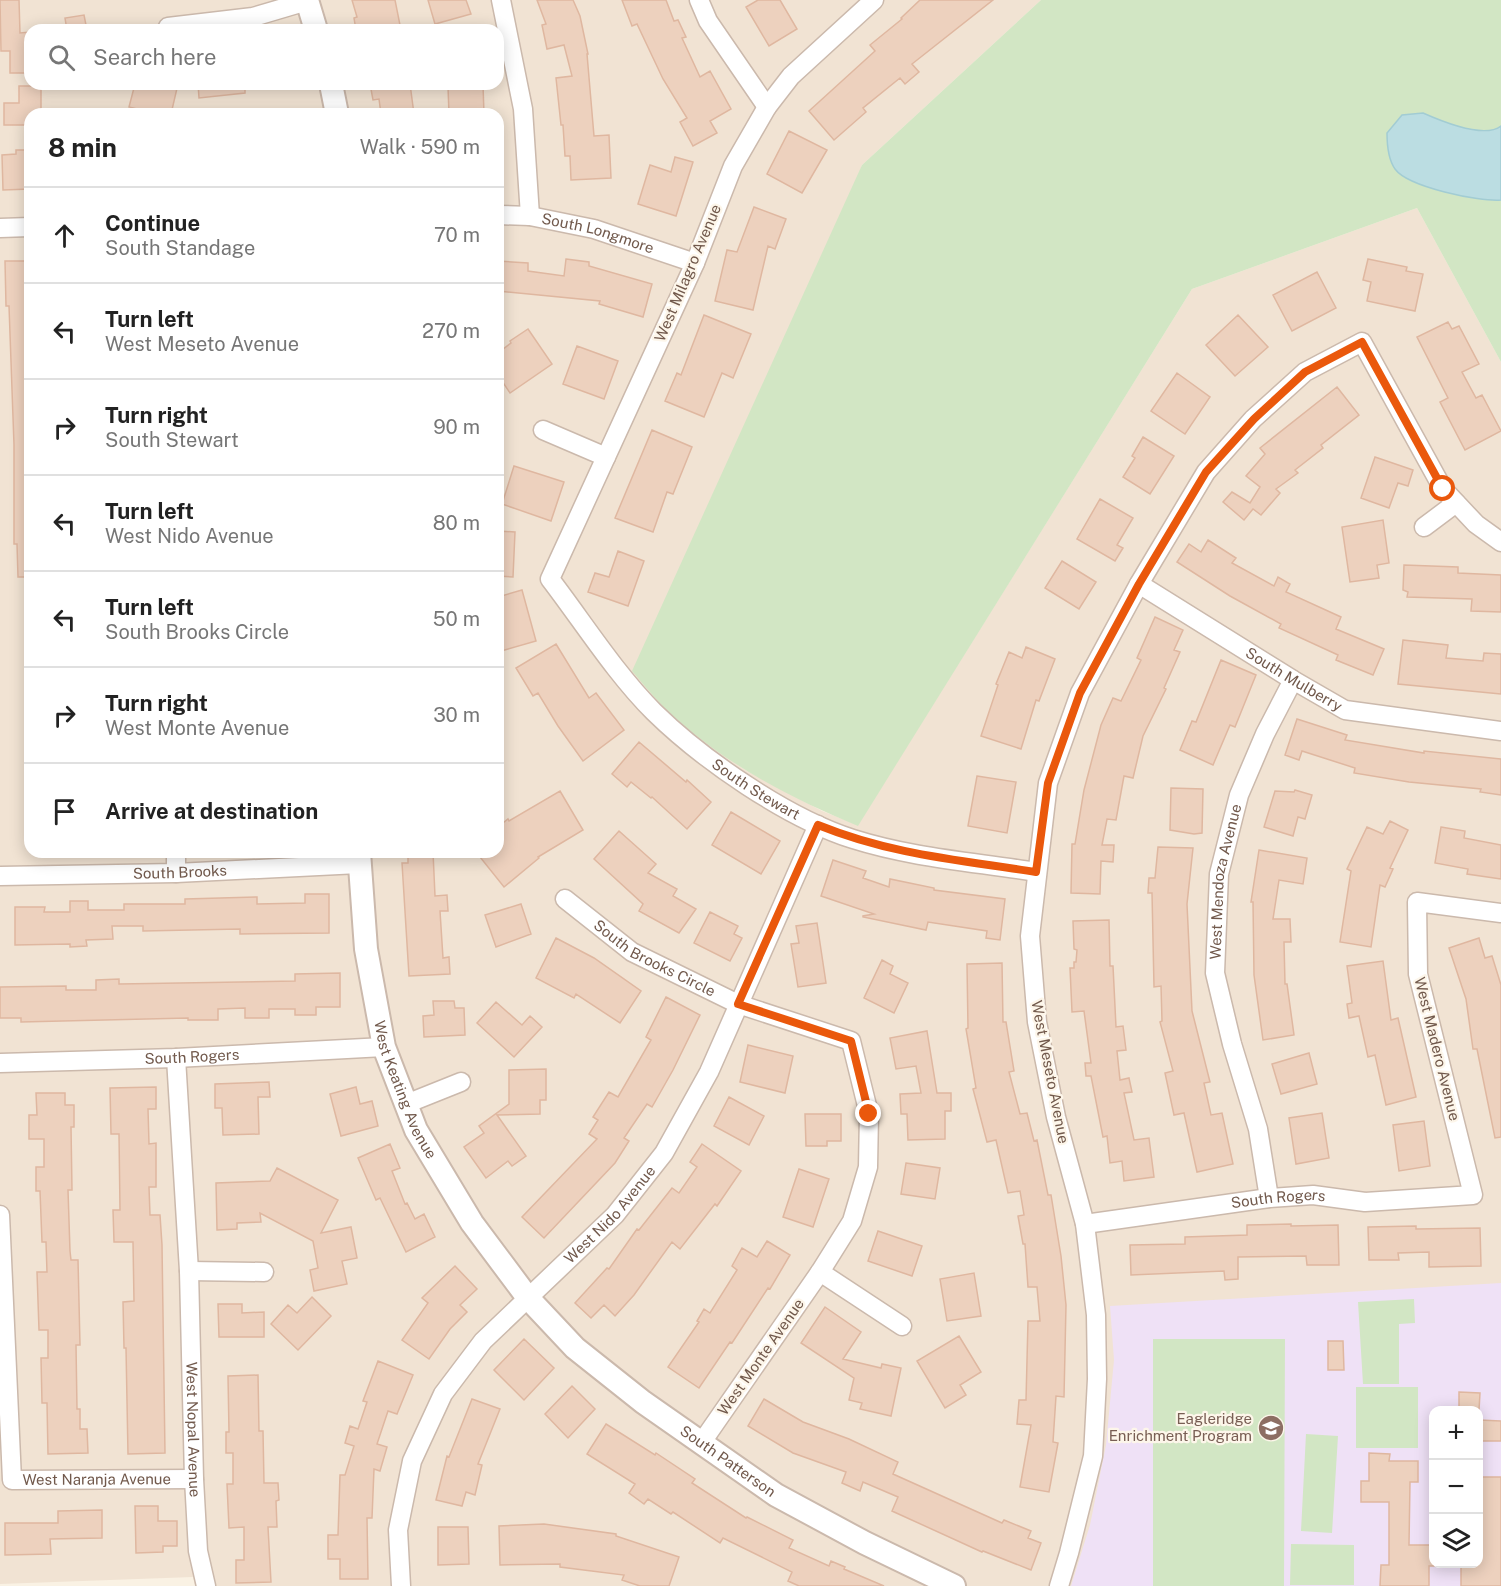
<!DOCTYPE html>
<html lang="en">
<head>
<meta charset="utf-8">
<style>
  body { margin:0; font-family:"Public Sans",sans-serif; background:#f6f6f6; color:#222 }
  .controls { position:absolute; right:18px; bottom:18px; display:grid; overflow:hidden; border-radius:12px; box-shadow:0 3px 15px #0003 }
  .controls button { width:54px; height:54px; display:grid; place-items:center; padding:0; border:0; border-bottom:2px solid #e0e0e0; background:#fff; color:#222; font:30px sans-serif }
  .stop { position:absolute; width:18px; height:18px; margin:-14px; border:4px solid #ea580c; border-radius:50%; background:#fff }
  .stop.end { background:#ea580c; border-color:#fff; box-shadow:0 2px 6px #0008 }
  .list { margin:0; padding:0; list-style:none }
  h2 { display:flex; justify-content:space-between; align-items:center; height:78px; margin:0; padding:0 24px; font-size:26px }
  h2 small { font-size:20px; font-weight:400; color:#767676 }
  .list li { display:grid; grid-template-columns:39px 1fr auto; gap:18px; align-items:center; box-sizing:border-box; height:96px; padding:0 24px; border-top:2px solid #e0e0e0 }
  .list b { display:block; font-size:22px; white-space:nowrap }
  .list p { margin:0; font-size:20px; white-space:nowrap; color:#767676 }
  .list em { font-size:20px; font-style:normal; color:#767676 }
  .icon { flex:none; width:33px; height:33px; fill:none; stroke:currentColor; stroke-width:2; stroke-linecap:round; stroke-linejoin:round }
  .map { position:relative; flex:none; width:1501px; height:1586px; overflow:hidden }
  .search { position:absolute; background:#fff; box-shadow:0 3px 15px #0003; left:24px; top:24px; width:480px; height:66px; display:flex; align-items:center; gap:15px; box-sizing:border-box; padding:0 21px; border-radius:18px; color:#767676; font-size:22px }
  .panel { position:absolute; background:#fff; box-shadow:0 3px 15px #0003; left:24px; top:108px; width:480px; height:750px; border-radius:18px }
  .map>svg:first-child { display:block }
  .residential { fill:#f1e3d3; fill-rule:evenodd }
  .education { fill:#efe1f6; fill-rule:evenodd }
  .green { fill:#d2e6c4 }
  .water { fill:#bbdde2; stroke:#a2ccd3; stroke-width:1.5 }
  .building { fill:#edd1be; stroke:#dfb7a0; stroke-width:1.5 }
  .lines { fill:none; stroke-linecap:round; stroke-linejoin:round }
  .minor-casing { stroke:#cbb9ac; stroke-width:21 }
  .tertiary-casing { stroke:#cbb9ac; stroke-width:26 }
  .minor { stroke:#fff; stroke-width:18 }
  .tertiary { stroke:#fff; stroke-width:22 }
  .route { stroke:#ea580c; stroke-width:8 }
  .labels { text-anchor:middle; stroke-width:4.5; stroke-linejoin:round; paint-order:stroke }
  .street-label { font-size:15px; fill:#71594c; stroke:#fdf6ea }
  .education-label { font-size:15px; fill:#785e54; stroke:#fdf6ea; text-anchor:end }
</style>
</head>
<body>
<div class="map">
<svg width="1501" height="1586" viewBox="0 0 1501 1586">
  <rect width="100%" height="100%" fill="#faf2e4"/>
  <path class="residential" d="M0 0H1041L862 165 668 712 710 746 747 771 822 811 858 825 1192 289 1417 208 1501 362V1586H195L193 1577 0 1584ZM30 30H498V84H30ZM30 114H498V852H30ZM1434 1410H1478V1564H1434Z"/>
  <path class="education" d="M1501 1283V1586H1071L1090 1525 1106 1445 1114 1360 1110 1306ZM1434 1410H1478V1564H1434Z"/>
  <path class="green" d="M1041 0H1501V362L1417 208 1192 289 858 826C790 798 723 763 669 712 656 700 644 685 632 671L862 165Z
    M1414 1299 1415 1323 1399 1324V1384H1363L1358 1302Z
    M1153 1339H1285L1284 1586H1153Z
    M1356 1387H1418V1448H1356Z
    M1306 1434 1338 1436 1332 1533 1301 1531Z
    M1291 1544 1354 1545V1585H1290Z"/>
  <path class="water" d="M1423 113C1441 121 1484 139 1501 126V200C1479 202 1408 187 1395 169 1388 159 1387 145 1387 133L1402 115Z"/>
  <path class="building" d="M0 0H19L20 33 30 32V73H10V51H1Z
    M352 0H395L401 30H356L354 18 357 17Z
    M428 0H466L471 14 435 24Z
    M537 0H573L580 16 588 54H587L594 136 609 135 611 178 571 180 570 156H565L563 125H561L556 78 572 76 564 45 547 49 542 25 546 24Z
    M622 0H666L674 21 678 20 686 37 682 38 700 77 710 71 731 109 710 121 717 133 693 146 680 122 687 118 663 79 637 24 632 26Z
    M758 0H780L797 29 769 46 746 7Z
    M920 0H993L912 64 919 72 905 84 900 78 863 108 866 112 834 140 809 111 875 51 870 45 902 19 901 18Z
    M84 15 87 30H67L65 18Z
    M135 84H178L171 114H157L129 107Z
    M198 84H245V93L199 98Z
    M370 84H410L414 114H381L379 99 373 100Z
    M483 85 484 114H449L448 87Z
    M19 86H41V114H30V125H4V103H19Z
    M789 131 827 150 802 193 767 174Z
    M16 150H29L30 189 3 190 2 155 16 154Z
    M675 157 693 162 676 216 638 204 650 165 671 172Z
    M754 207 786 219 775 249 768 246 753 310 715 301 727 250 737 252Z
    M566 259 589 262V266L652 284 643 317 599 304 600 301 498 291V261L528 263V271L564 276Z
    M1368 259 1407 267 1406 271 1423 274 1415 311 1367 301 1371 282 1363 280Z
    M5 261H30V577H18L17 544H14V445L9 306H6Z
    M1317 272 1336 308 1292 331 1273 295Z
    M704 315 751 334 733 378 722 373 704 417 665 401 677 373 681 375Z
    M1238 315 1268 347 1235 376 1206 345Z
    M1448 322 1452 329 1459 326 1479 364 1462 372 1476 398 1482 395 1501 431 1465 450 1440 402 1448 398 1417 337Z
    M528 329 552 364 510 393 498 375V353L511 343 510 341Z
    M577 346 618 361 604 399 563 384Z
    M1177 373 1210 397 1185 434 1151 411Z
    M1337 387 1359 415 1321 445 1323 448 1295 470 1298 473 1276 489 1280 493 1261 515 1253 509 1244 520 1223 502 1232 492 1250 503 1260 487 1246 476 1265 454 1260 448Z
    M652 430 692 447 673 494 667 492 653 532 615 518Z
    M1143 437 1174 456 1150 494 1123 477 1135 458 1132 456Z
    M1375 457 1413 470 1408 486 1398 483 1389 508 1361 498Z
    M514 466 564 482 551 521 502 504Z
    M1100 499 1133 518 1117 545 1123 548 1115 561 1077 539Z
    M1383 520 1389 563 1377 565 1379 578 1350 582 1342 527Z
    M498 531 515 532 513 577 498 576Z
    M1208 540 1236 558 1232 563 1274 586 1278 577 1290 584 1286 592 1341 617 1336 629 1384 649 1373 675 1336 660 1338 655 1279 628 1281 624 1230 596 1177 562 1189 544 1201 552Z
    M618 551 644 561 628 606 588 592 595 573 609 577Z
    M1062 561 1096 582 1079 609 1045 588Z
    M1404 565 1458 567V573L1501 575V612L1471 611 1472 599 1407 597 1408 592 1403 590Z
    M522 590 536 641 501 651 498 640V597Z
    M1155 617 1183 630 1174 650 1180 652 1164 688 1166 689 1143 736 1133 778 1124 776 1116 820 1107 819 1102 845H1114L1113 862 1101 861 1100 894 1071 893 1072 844H1075L1084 790 1101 725 1113 698 1121 701 1141 660 1137 658Z
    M1403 640 1448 645 1446 658 1483 661 1484 653 1501 654V694L1398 684Z
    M556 644 589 698 596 693 624 730 583 761 558 726 538 693 533 696 516 668Z
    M1026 647 1055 659 1039 701 1036 700 1021 749 981 736 998 685 996 684 1009 652 1022 658Z
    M1221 660 1256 675 1235 727 1230 725 1213 765 1180 750 1192 721 1196 722Z
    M1297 719 1347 735 1345 740 1424 753V751L1501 759V795L1480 792 1481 789 1409 782 1354 773 1355 768 1302 751 1299 760 1285 755Z
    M639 742 686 782 687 780 711 802 687 829 652 797 651 798 631 782 627 787 612 774Z
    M977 776 1016 782 1007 833 968 826Z
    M1171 788 1203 789 1202 833 1194 834 1170 830Z
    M1295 790 1312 795 1305 819 1298 817 1293 836 1264 827 1275 791 1294 792Z
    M560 791 583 830 538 857 539 858 504 887 476 852H498V827L508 819 509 821Z
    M731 812 780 841 761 874 712 845Z
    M1390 821 1408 830 1390 868 1393 869 1385 887 1380 885 1371 947 1340 942 1351 871 1347 869 1367 827 1383 834Z
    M1441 827 1465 831 1464 838 1501 845V879L1467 874 1468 869 1435 863Z
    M619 831 656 864 648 873 677 889 673 896 696 909 679 933 639 911 643 904 594 859Z
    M1158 847 1193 848 1187 904 1192 1011 1210 1082 1204 1083 1211 1115 1222 1113 1233 1164 1197 1172 1184 1113 1174 1115 1165 1073 1173 1071 1160 1022 1162 1021 1161 986 1154 987 1152 893H1148L1149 878H1155Z
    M1259 850 1307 858 1303 884 1279 880 1273 919H1290L1291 942H1284L1285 984H1287L1294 1035 1263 1040 1254 975 1253 902H1251Z
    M408 852H433L435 896 447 895 448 911H440L443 958 449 957 450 974 409 976 402 863H408Z
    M833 860 866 871 863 878 889 887 890 879 934 888V890L1005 899 1000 940 986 938 987 931 928 922 926 930 863 917V916L874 914 821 896Z
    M305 894H329V933L240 934V929L143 931V926H112L113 939 86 940 87 946 70 947V944L15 945V907H45L44 912H70V901H88V910H124V904H185V899L257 897V904L305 903Z
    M521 904 531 934 496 947 485 915Z
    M710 912 738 926 734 934 742 938 730 961 694 943Z
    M1109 920 1110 966H1113L1116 1027 1123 1026 1126 1050 1117 1051 1120 1080 1129 1078 1132 1092 1124 1093 1134 1140 1149 1138 1154 1177 1124 1181 1122 1161 1110 1163 1107 1136 1103 1137 1091 1076H1086L1085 1063H1091L1084 1011 1072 1012 1070 968H1074V962H1076L1077 950 1074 949 1073 921Z
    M817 923 826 983 798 987 791 944 799 943 796 926Z
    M556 938 594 958 641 991 620 1023 576 994 574 998 536 978Z
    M1479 938 1485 958 1492 956 1501 985V1137L1495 1138 1477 1049H1473L1466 999 1449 948Z
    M882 960 893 966 890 974 908 983 894 1013 864 998Z
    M1383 961 1391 1020 1398 1018 1416 1097 1386 1105 1375 1055 1368 1057 1359 1016 1349 1018 1347 1004 1352 1003 1347 966Z
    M1002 963 1003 1022H1006L1014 1071 1009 1072 1020 1114 1027 1113 1034 1141 1037 1140 1048 1195H1051L1061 1256 1066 1305 1064 1397 1056 1396 1053 1442 1058 1443 1049 1492 1020 1487 1031 1425 1017 1424 1019 1400H1026L1028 1321H1040L1037 1287H1028L1025 1244H1023L1018 1216 1024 1215 1020 1191 1008 1193 996 1140 987 1142 973 1089 976 1088 966 1029 968 1028 967 964Z
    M340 973V1007H316V1015H295V1009H269V1018H245V1008L218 1009V1020H188V1018L21 1022V1018H0V987L66 986V990H96V980L119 979V984L295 981V974Z
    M666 997 700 1015 673 1070 652 1107 647 1104 624 1138 629 1141 615 1163 544 1238 522 1217 597 1139 589 1134 598 1120 593 1117 609 1092 618 1097 651 1040 646 1037Z
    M433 1001H454L455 1008H464L465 1035 424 1037 423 1016 434 1015Z
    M496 1002 522 1025 530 1016 542 1027 514 1057 477 1023Z
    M927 1031 937 1093H951V1111H945V1139L908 1140 907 1114H901L900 1094 921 1093 916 1066 896 1069 890 1038Z
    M748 1045 793 1056 785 1093 740 1082Z
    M1309 1053 1317 1084 1281 1094 1272 1064Z
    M546 1069V1100H540V1114L497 1115 526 1156 512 1166 508 1161 486 1178 464 1147 484 1133 479 1126 509 1104V1070Z
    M269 1082 270 1097H258L259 1134 223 1135 222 1108H215V1084Z
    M156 1087V1109H148L149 1144 156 1143V1187H149L150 1215H160L162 1245 165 1453 128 1454 126 1348H124L123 1302 134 1301 133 1242H114L113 1210H120L119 1134H111L110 1088Z
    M356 1087 360 1104 372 1101 378 1126 341 1136 330 1094Z
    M36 1093H65V1105H74V1127H71L72 1190H68L70 1251 71 1260H78L80 1345H76L77 1409H80V1429H87L88 1453 48 1454 47 1403H42L41 1358H48V1330H39L37 1272H47L46 1242H42L40 1191H36V1167H44V1139H29V1115H37Z
    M729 1097 764 1116 749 1145 714 1126Z
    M1322 1113 1329 1158 1296 1164 1289 1118Z
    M805 1114H841V1141H827V1146H806Z
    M1424 1121 1430 1166 1399 1171 1393 1125Z
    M390 1144 400 1168 392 1171 405 1204 407 1203 415 1219 424 1214 435 1237 406 1252 380 1198 376 1200 358 1158Z
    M702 1144 741 1171 717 1206 715 1204 680 1249 672 1242 634 1295 615 1316 604 1305 591 1318 575 1303 607 1268 609 1269 637 1229 639 1230 672 1188 679 1193 697 1167 690 1162Z
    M906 1163 940 1168 935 1199 901 1194Z
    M277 1168 338 1200 321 1233 351 1227 357 1258 342 1261 347 1284 314 1291 310 1270 318 1268 313 1241 260 1213 261 1222 237 1223V1229L217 1230 216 1183 270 1181Z
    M799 1169 829 1179 813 1227 783 1217Z
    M1291 1224V1226L1338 1225 1339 1265H1307L1306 1256 1238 1257V1279L1225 1280 1224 1271 1131 1275 1130 1245 1185 1244V1237L1247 1235V1225Z
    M1416 1226V1229L1480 1228 1481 1266 1429 1267V1252L1398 1253 1399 1260H1369L1368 1227Z
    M878 1231 922 1246 912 1276 868 1261Z
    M767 1241 790 1255 770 1289 768 1288 732 1343 730 1342 699 1388 668 1367 699 1322 697 1321 704 1309 710 1313 737 1270 732 1266 742 1248 757 1257Z
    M455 1266 477 1289 460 1305 467 1312 450 1329 429 1359 402 1340 428 1303 422 1298Z
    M974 1273 981 1316 947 1321 940 1279Z
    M312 1297 331 1316 298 1350 271 1324 288 1305 297 1313Z
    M218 1304H242V1313L264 1312V1337H219Z
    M825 1307 861 1332 843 1359 881 1368 882 1364 901 1368 891 1416 860 1409 862 1403 849 1400 854 1378 801 1343Z
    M959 1336 981 1372 960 1385 966 1395 945 1408 917 1361Z
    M524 1339 554 1368 524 1400 494 1370Z
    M1328 1341H1343L1344 1370H1328Z
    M378 1361 413 1375 397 1414 388 1411 377 1444 387 1447 380 1471 374 1469 372 1518H367L368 1579H340V1559H328V1535H338L340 1475H345L354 1446 345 1443 350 1426 358 1429 367 1402 363 1401Z
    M258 1375 259 1431H263L264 1483H278L279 1500 276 1501 277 1527H268L271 1582 236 1583V1560H244V1527L229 1528 227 1484H233V1453H226V1432H229L228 1376Z
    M572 1386 595 1409 568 1438 545 1414Z
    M1459 1392 1480 1393 1479 1410H1459Z
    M472 1399 500 1409 478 1464 482 1465 475 1495 466 1492 462 1506 436 1500 447 1456 449 1457Z
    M764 1399 803 1422 849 1439 898 1462 893 1474 1002 1523 1004 1520 1031 1531 1028 1538 1041 1543 1031 1570 983 1551 982 1552 892 1511 898 1497 863 1482 860 1491 842 1483 846 1472 793 1453 748 1426Z
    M1479 1420 1501 1421V1441H1479Z
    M606 1424 655 1455 656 1453 695 1479 692 1483 746 1518 747 1517 793 1540 789 1548 829 1566 831 1561 845 1567 844 1569 884 1586H799L788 1581 792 1572 723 1538 720 1543 673 1512 671 1514 648 1499 644 1504 629 1493 635 1484 587 1454Z
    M1369 1453 1390 1454 1389 1461H1418V1482H1410L1409 1545H1434V1566H1429V1586H1380L1381 1565H1389V1502H1361V1481H1369Z
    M1479 1477H1501V1586H1461V1564L1479 1563Z
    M135 1506H158V1521H177V1546H163V1552L136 1553Z
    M102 1510V1538L50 1539 51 1554 5 1555V1523H58V1511Z
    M544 1524 616 1534V1536L679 1557 669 1586H640L622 1580 624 1575 560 1567V1564L500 1565 499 1526Z
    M438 1527H468L469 1564 438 1565Z"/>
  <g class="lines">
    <g class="minor-casing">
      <g id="minor">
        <path d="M501 0 523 109 530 216"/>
        <path d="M699 0 708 21 767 107"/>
        <path id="s1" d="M874 0 791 76 767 107 733 166 695 263 550 579C583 622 615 673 654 712 703 760 787 818 853 839 913 858 975 862 1036 872"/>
        <path d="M168 27 253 17 307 1"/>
        <path id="s2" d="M498 215 530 216 594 229 695 263"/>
        <path d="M0 228 30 227"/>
        <path d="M543 430 606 457"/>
        <path d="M1424 527 1456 503"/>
        <path id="s3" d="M1139 584 1293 680 1345 710 1501 731"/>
        <path d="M176 852V873"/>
        <path id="s4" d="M0 876 176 873 359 864"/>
        <path id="s5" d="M565 899 632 952 738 1004 851 1041 869 1114 868 1167 852 1221 820 1272 702 1442"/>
        <path id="s6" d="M176 1058 189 1271 194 1479 198 1551 206 1586"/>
        <path id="s7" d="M0 1063 176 1058 384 1047"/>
        <path d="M406 1104 461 1082"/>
        <path id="s8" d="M1269 1198 1258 1129 1232 1044 1215 973 1219 874 1239 795 1265 734 1293 680"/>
        <path id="s9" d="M0 1215 12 1480 194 1479"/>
        <path id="s10" d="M1085 1224 1269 1198 1313 1195 1365 1202 1473 1195 1418 974 1417 902 1501 913"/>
        <path d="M189 1271 264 1272"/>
        <path d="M820 1272 902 1326"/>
        <path id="s11" d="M401 1586 398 1530 412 1461 443 1394 483 1341 615 1215 664 1153 709 1072 818 825"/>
        <path d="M1059 1586 1069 1553 1093 1456 1097 1379 1096 1315 1085 1224 1056 1117 1037 1022 1030 936 1048 783 1080 693 1139 584 1206 472 1253 419 1305 372 1362 342 1443 489 1476 524 1501 542"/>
      </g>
    </g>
    <g class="tertiary-casing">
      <g id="tertiary">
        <path d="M307 0 316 30"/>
        <path d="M331 84 337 114"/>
        <path id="s12" d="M359 852 366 949 384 1047 416 1130 472 1223 528 1298 575 1348 643 1402 776 1495 865 1543 954 1586"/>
      </g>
    </g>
    <use href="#minor" class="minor"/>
    <use href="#tertiary" class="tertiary"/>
  </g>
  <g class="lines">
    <path class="route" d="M869 1114 851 1041 738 1004 818 825C892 855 960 860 1036 872L1048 783 1080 693 1139 584 1206 472 1254 419 1305 372 1362 342 1443 489"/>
  </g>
  <defs>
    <g id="school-disc" transform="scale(1.35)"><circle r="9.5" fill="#8d6e63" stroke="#fdf6ea"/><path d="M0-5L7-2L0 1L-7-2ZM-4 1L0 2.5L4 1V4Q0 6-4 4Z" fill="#fff"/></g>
  </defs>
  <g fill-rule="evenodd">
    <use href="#school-disc" x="1271" y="1428"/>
  </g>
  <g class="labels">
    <g class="street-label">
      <text dy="5" stroke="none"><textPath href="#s2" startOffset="102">South Longmore</textPath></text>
      <text transform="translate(688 273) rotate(-67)" y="5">West Milagro Avenue</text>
      <text dy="5" stroke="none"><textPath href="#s3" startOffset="182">South Mulberry</textPath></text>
      <text dy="5" stroke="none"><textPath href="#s1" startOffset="969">South Stewart</textPath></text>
      <text dy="5" stroke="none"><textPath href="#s4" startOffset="180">South Brooks</textPath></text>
      <text dy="5" stroke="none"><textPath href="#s8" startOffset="324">West Mendoza Avenue</textPath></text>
      <text dy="5" stroke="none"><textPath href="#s5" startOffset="108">South Brooks Circle</textPath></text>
      <text transform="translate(1437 1049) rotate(76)" y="5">West Madero Avenue</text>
      <text dy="5" stroke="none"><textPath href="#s7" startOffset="192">South Rogers</textPath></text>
      <text transform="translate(1050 1072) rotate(79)" y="5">West Meseto Avenue</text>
      <text dy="5" stroke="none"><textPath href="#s12" startOffset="244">West Keating Avenue</textPath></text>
      <text dy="5" stroke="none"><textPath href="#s10" startOffset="195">South Rogers</textPath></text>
      <text dy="5" stroke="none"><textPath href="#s11" startOffset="446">West Nido Avenue</textPath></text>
      <text transform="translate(761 1357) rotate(-55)" y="5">West Monte Avenue</text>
      <text dy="5" stroke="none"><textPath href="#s6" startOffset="372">West Nopal Avenue</textPath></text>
      <text dy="5" stroke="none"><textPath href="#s12" startOffset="747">South Patterson</textPath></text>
      <text dy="5" stroke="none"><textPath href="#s9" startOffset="350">West Naranja Avenue</textPath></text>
    </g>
    <g class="education-label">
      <text x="1252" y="1424">Eagleridge<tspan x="1252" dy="17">Enrichment Program</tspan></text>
    </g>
  </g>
</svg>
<div class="controls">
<button>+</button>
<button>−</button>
<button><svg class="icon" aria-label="layers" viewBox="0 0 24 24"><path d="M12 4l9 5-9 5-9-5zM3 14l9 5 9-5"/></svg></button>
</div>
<div class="stop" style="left:1443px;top:489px"></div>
<div class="stop end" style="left:869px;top:1114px"></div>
<div class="search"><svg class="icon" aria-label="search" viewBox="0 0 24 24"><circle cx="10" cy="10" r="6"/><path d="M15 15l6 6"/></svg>Search here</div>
<section class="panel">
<h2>8 min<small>Walk · 590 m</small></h2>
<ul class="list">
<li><svg class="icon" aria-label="ahead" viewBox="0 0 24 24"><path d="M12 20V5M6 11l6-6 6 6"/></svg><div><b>Continue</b><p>South Standage</p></div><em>70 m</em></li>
<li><svg class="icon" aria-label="left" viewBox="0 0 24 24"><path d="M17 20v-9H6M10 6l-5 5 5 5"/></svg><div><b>Turn left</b><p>West Meseto Avenue</p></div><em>270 m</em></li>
<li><svg class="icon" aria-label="right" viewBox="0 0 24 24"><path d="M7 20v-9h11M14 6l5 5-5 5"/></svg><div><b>Turn right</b><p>South Stewart</p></div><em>90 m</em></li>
<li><svg class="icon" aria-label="left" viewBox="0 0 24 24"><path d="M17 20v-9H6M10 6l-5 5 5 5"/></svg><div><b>Turn left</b><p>West Nido Avenue</p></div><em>80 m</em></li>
<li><svg class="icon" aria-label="left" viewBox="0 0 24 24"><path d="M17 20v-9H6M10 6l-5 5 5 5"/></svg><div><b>Turn left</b><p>South Brooks Circle</p></div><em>50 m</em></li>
<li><svg class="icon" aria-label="right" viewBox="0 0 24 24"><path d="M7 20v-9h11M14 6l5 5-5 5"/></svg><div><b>Turn right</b><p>West Monte Avenue</p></div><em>30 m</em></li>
<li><svg class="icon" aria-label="arrive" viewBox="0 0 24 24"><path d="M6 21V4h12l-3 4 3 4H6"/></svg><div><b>Arrive at destination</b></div></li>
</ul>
</section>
</div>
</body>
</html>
